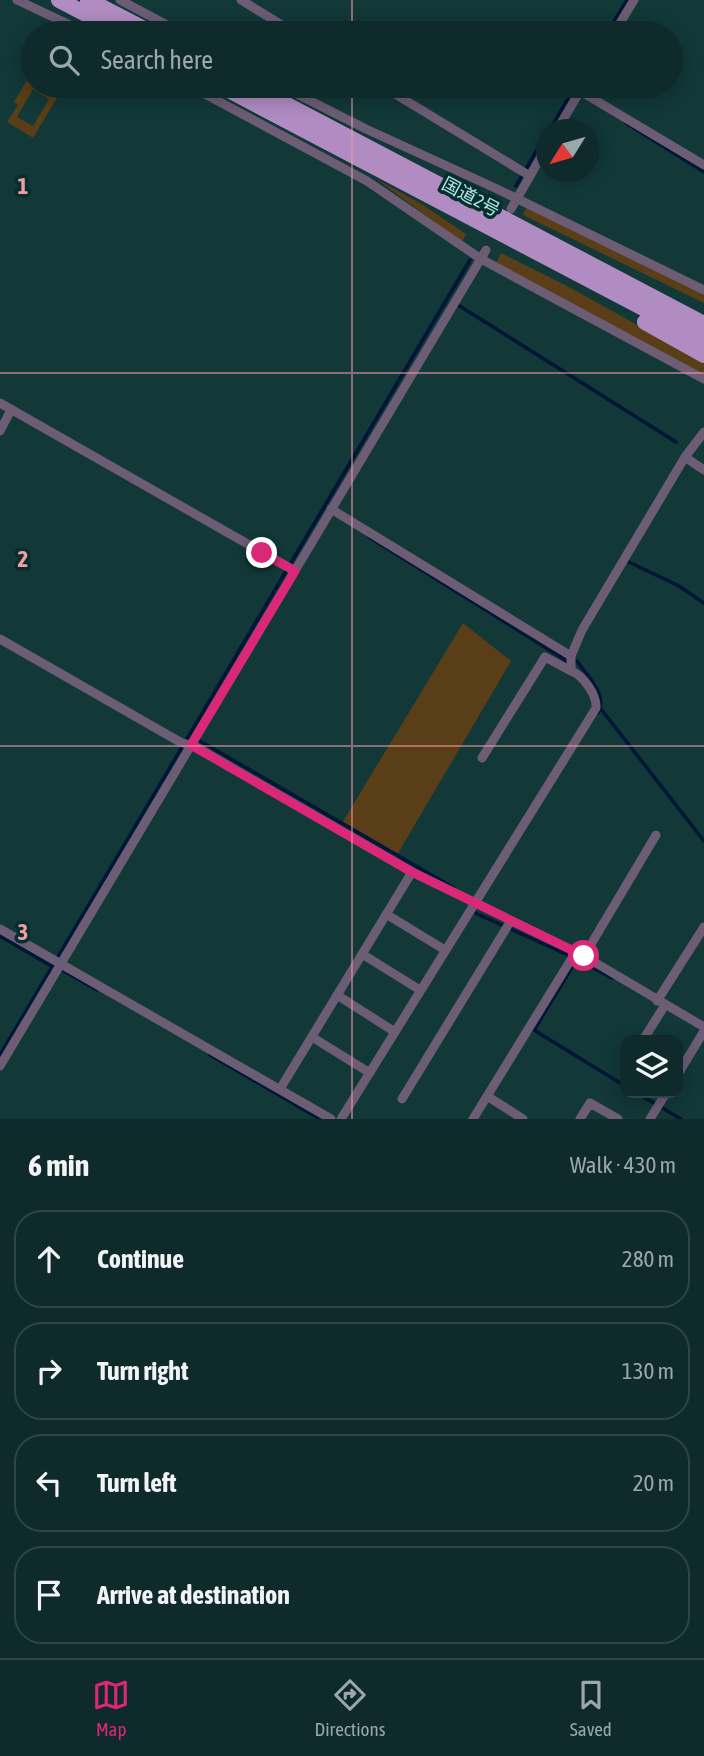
<!DOCTYPE html>
<html lang="en">
<head>
<meta charset="utf-8">
<style>
  body { margin:0; font-family:"Asap Condensed","Noto Sans JP",sans-serif; background:#1c3636; color:#f1f3f6 }
  .controls { position:absolute; right:21px; bottom:21px; display:grid; overflow:hidden; border-radius:14px; box-shadow:0 4px 18px #0003 }
  .controls button { width:63px; height:63px; display:grid; place-items:center; padding:0; border:0; border-bottom:2px solid #2e4647; background:#0e2a2a; color:#f1f3f6; font:35px sans-serif }
  .compass { position:absolute; left:536px; top:119px; width:63px; height:63px; border-radius:50%; background:#0e2a2a; box-shadow:0 4px 18px #0003; rotate:233deg }
  .stop { position:absolute; width:21px; height:21px; margin:-16px; border:5px solid #db2777; border-radius:50%; background:#fff }
  .stop.end { background:#db2777; border-color:#fff; box-shadow:0 2px 7px #0008 }
  .list { margin:0; padding:0; list-style:none }
  h2 { display:flex; justify-content:space-between; align-items:center; height:91px; margin:0; padding:0 28px; font-size:30px }
  h2 small { font-size:23px; font-weight:400; color:#9ba7a8 }
  .list li { display:grid; grid-template-columns:46px 1fr auto; gap:21px; align-items:center; box-sizing:border-box; height:98px; margin:0 14px 14px; padding:0 14px; border:2px solid #2e4647; border-radius:28px }
  .list b { display:block; font-size:26px; white-space:nowrap }
  .list em { font-size:23px; font-style:normal; color:#9ba7a8 }
  .icon { flex:none; width:38px; height:38px; fill:none; stroke:currentColor; stroke-width:2; stroke-linecap:round; stroke-linejoin:round }
  .map { position:relative; flex:none; width:704px; height:1119px; overflow:hidden }
  .search { position:absolute; background:#0e2a2a; box-shadow:0 4px 18px #0003; left:21px; right:21px; top:21px; height:77px; display:flex; align-items:center; gap:18px; box-sizing:border-box; padding:0 24px; border-radius:38px; color:#9ba7a8; font-size:26px }
  .sheet { height:539px; background:#0e2a2a }
  nav { display:flex; justify-content:space-around; align-items:center; box-sizing:border-box; height:98px; border-top:2px solid #2e4647; background:#0e2a2a; font-size:19px; color:#9ba7a8 }
  nav a { display:grid; justify-items:center; gap:4px }
  nav .on { color:#db2777 }
  .map>svg:first-child { display:block }
  .green { fill:#593e17; fill-rule:evenodd }
  .lines { fill:none; stroke-linecap:round; stroke-linejoin:round }
  .stream { stroke:#001537; stroke-width:3.5 }
  .minor { stroke:#6c5c74; stroke-width:9 }
  .trunk { stroke:#b08cc2; stroke-width:16 }
  .route { stroke:#db2777; stroke-width:9 }
  .grid { fill:none; stroke:#f49aa2; stroke-width:2; stroke-opacity:0.55 }
  .labels { text-anchor:middle; stroke-width:7; stroke-linejoin:round; paint-order:stroke }
  .street-label { font-size:18px; fill:#b3e7e6; stroke:#062e2e }
  .grid-label { font-size:23px; text-anchor:middle; font-weight:bold; fill:#f49aa2; stroke:#062e2e; stroke-width:7; stroke-linejoin:round; paint-order:stroke }
</style>
</head>
<body>
<div class="map">
<svg width="704" height="1119" viewBox="0 0 704 1119">
  <rect width="100%" height="100%" fill="#123838"/>
  <path class="green" d="M33 70V86H64L33 138 7 122 18 105 14 102ZM33 89 49 99 33 126 17 117Z
    M375 178 423 205 466 234 462 242Z
    M527 207 704 294V303L523 215Z
    M501 253 569 287 704 362V375L496 263Z
    M463 623 511 661 397 855 342 823Z"/>
  <g class="lines">
    <path class="stream" d="M607 33 627 0
      M626 123 704 172
      M550 130 575 86
      M516 186 546 135
      M458 305 676 442
      M369 537 567 661H577C587 676 608 694 598 713
      M627 561 679 586 704 603
      M601 709 704 841
      M200 741 454 888
      M473 912 570 956
      M0 936 53 967
      M577 959 534 1030 625 1086
      M577 959 612 978
      M62 970 97 990
      M0 1055 470 260
      M210 1055 320 1119
      M637 1093 681 1119"/>
    <path class="minor" d="M17 0 87 33
      M120 0 182 33
      M241 0 295 33
      M614 33 634 0
      M190 86 367 181 481 259 704 379
      M281 86 366 129 495 188 704 290
      M382 86 530 176 546 148
      M580 91 704 165
      M557 130 583 86
      M511 209 530 176
      M0 403 295 571
      M0 431 11 410
      M685 457 704 470
      M331 509 571 656
      M0 639 180 742 196 747 412 872 584 956 704 1027
      M482 758 545 657 571 671
      M386 914 445 950
      M0 929 331 1119
      M362 954 420 990
      M584 956 656 835
      M337 995 395 1032
      M657 1001 704 927
      M312 1037 370 1073
      M643 1040 665 1005
      M0 1066 486 250
      M678 1074 704 1031
      M280 1089 412 872
      M487 1096 523 1119
      M402 1099 510 922
      M341 1119 596 708C597 695 583 675 571 671V656L582 630 685 457 704 432
      M473 1119 575 953
      M580 1119 590 1103 618 1119
      M650 1119 666 1093"/>
    <path class="trunk" d="M59 0 122 33
      M88 0 152 33
      M221 86 704 340
      M251 86 704 324
      M645 322 704 355"/>
  </g>
  <g class="lines">
    <path class="route" d="M262 553 295 571 191 745 412 872 584 956"/>
  </g>
  <path class="grid" d="M352 0V33M352 86V1119M0 373H704M0 746H704"/>
  <g class="labels">
    <g class="street-label">
      <text transform="translate(471 197) rotate(28)" y="6">国道2号</text>
    </g>
  </g>
  <g class="grid-label">
    <text x="23" y="194">1</text>
    <text x="23" y="567">2</text>
    <text x="23" y="940">3</text>
  </g>
</svg>
<div class="controls">
<button><svg class="icon" aria-label="layers" viewBox="0 0 24 24"><path d="M12 4l9 5-9 5-9-5zM3 14l9 5 9-5"/></svg></button>
</div>
<svg class="compass" viewBox="-18 -18 36 36"><path d="M0-13l5 13h-10z" fill="#e53935"/><path d="M0 13l5-13h-10z" fill="#9ba7a8"/></svg>
<div class="stop" style="left:584px;top:956px"></div>
<div class="stop end" style="left:262px;top:553px"></div>
<div class="search"><svg class="icon" aria-label="search" viewBox="0 0 24 24"><circle cx="10" cy="10" r="6"/><path d="M15 15l6 6"/></svg>Search here</div>
</div>
<section class="sheet">
<h2>6 min<small>Walk · 430 m</small></h2>
<ul class="list">
<li><svg class="icon" aria-label="ahead" viewBox="0 0 24 24"><path d="M12 20V5M6 11l6-6 6 6"/></svg><div><b>Continue</b></div><em>280 m</em></li>
<li><svg class="icon" aria-label="right" viewBox="0 0 24 24"><path d="M7 20v-9h11M14 6l5 5-5 5"/></svg><div><b>Turn right</b></div><em>130 m</em></li>
<li><svg class="icon" aria-label="left" viewBox="0 0 24 24"><path d="M17 20v-9H6M10 6l-5 5 5 5"/></svg><div><b>Turn left</b></div><em>20 m</em></li>
<li><svg class="icon" aria-label="arrive" viewBox="0 0 24 24"><path d="M6 21V4h12l-3 4 3 4H6"/></svg><div><b>Arrive at destination</b></div></li>
</ul>
</section>
<nav>
<a class="on"><svg class="icon" aria-label="map" viewBox="0 0 24 24"><path d="M3 6l6-2 6 2 6-2v14l-6 2-6-2-6 2zM9 4v14M15 6v14"/></svg>Map</a>
<a><svg class="icon" aria-label="directions" viewBox="0 0 24 24"><path d="M12 3l9 9-9 9-9-9zM9 14v-3h6M13 9l2 2-2 2"/></svg>Directions</a>
<a><svg class="icon" aria-label="saved" viewBox="0 0 24 24"><path d="M7 4h10v16l-5-4-5 4z"/></svg>Saved</a>
</nav>
</body>
</html>
